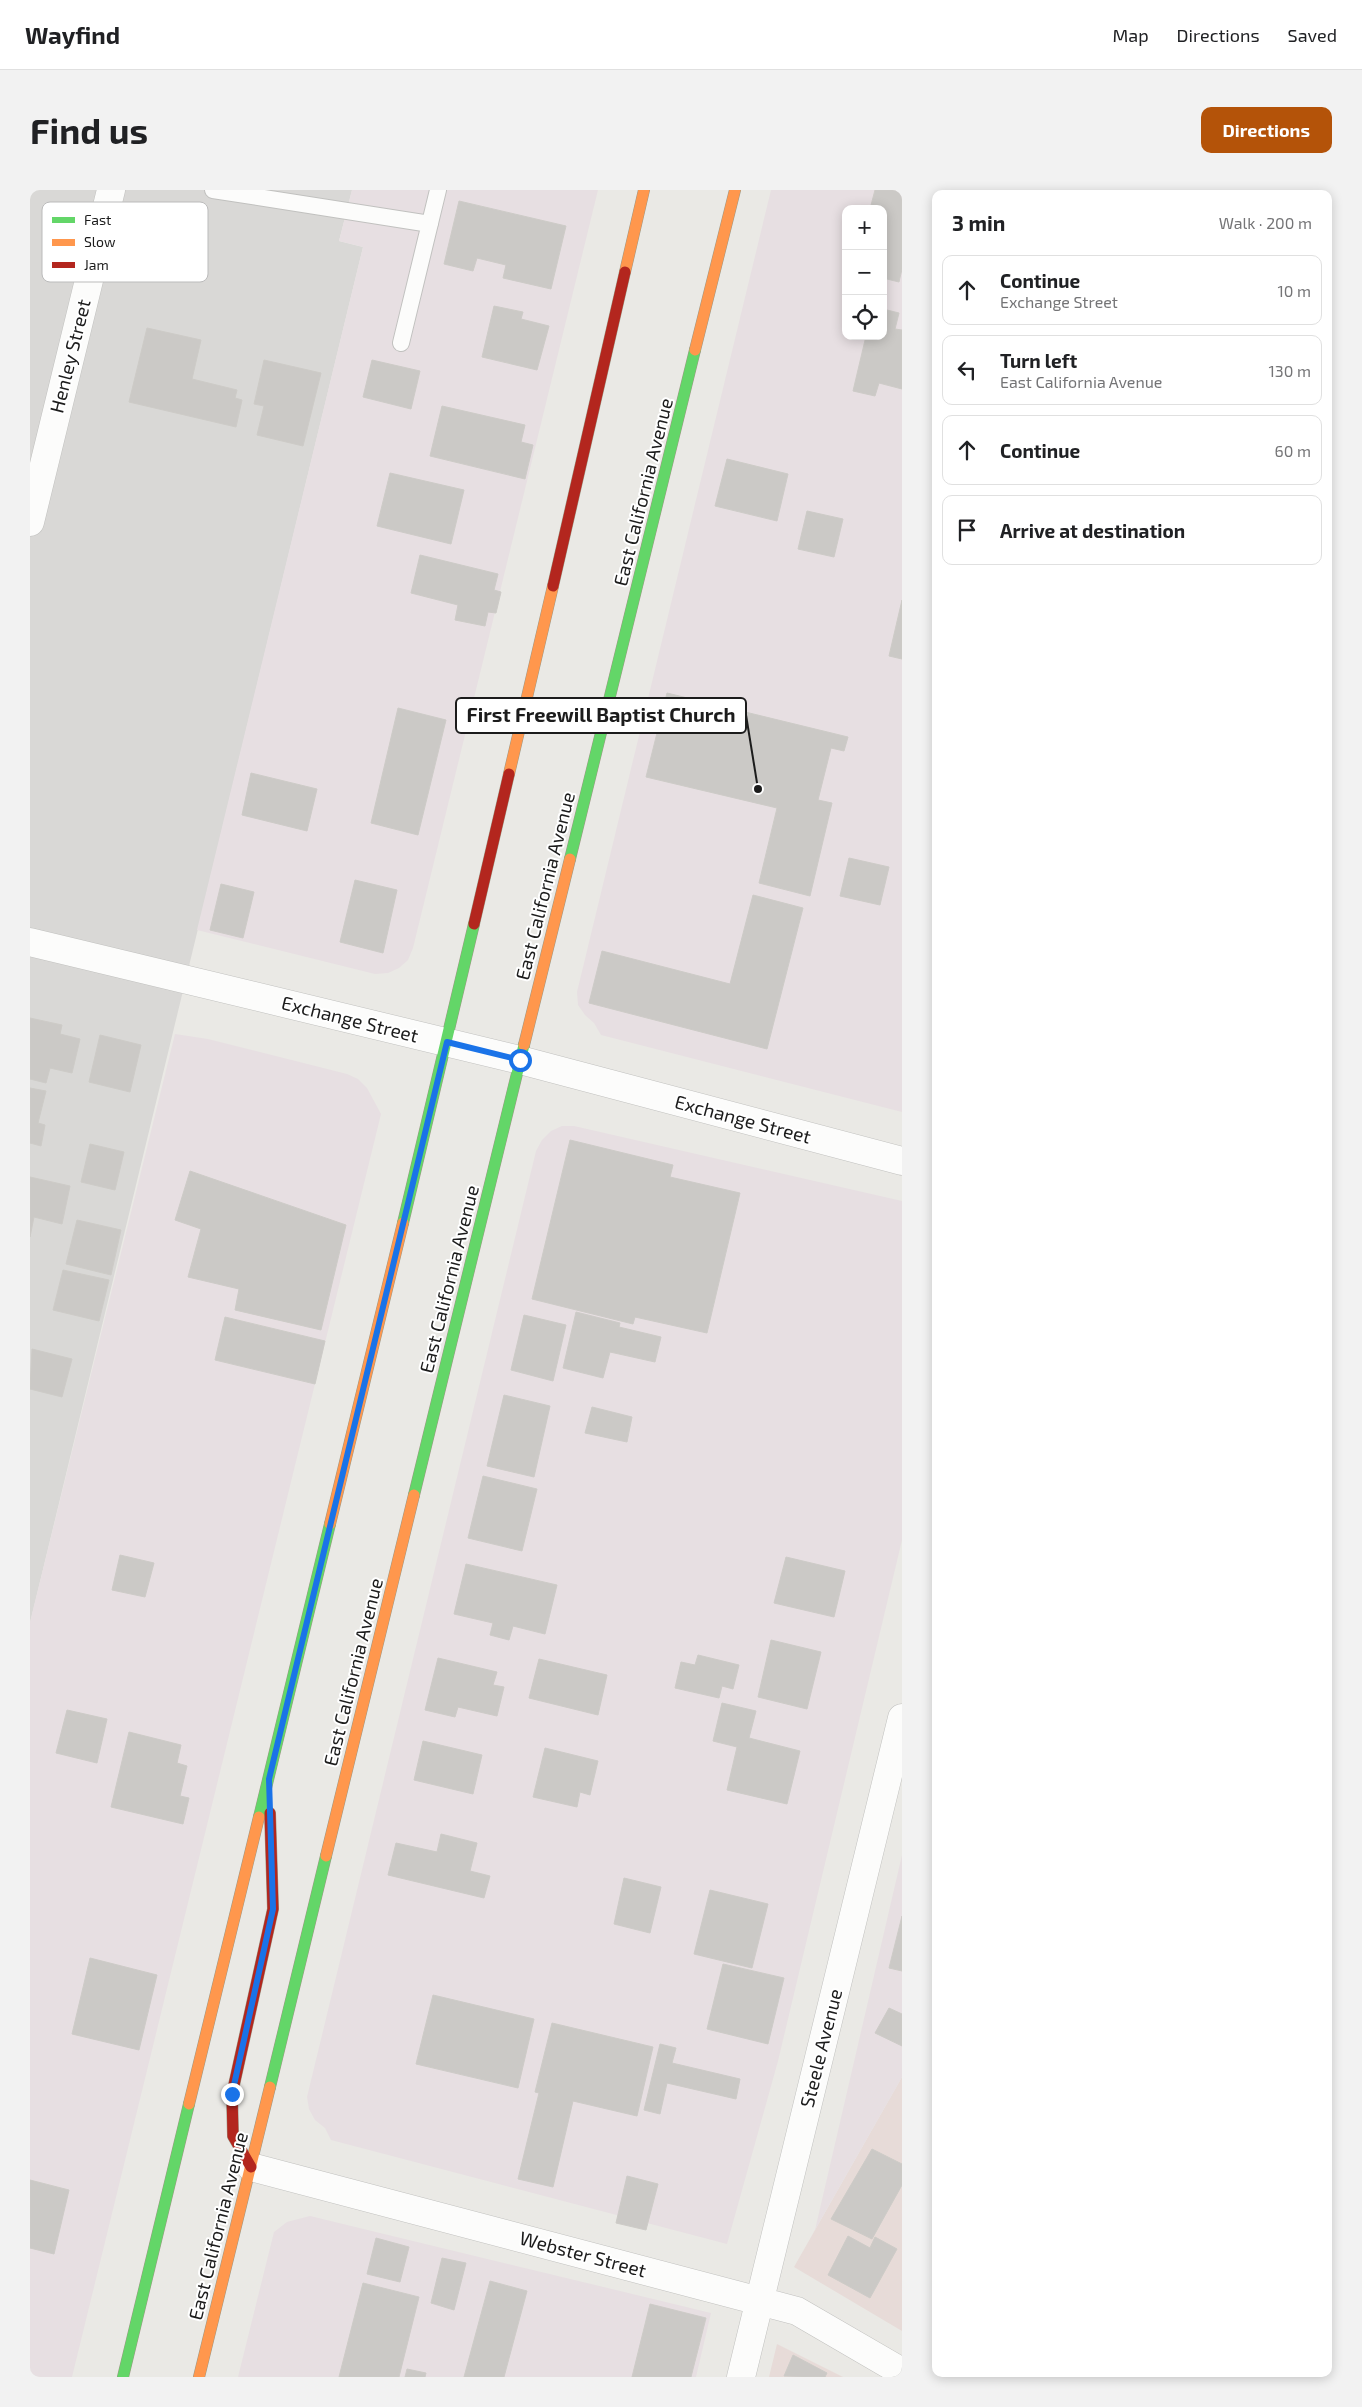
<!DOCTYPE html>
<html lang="en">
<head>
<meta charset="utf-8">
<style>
  body { margin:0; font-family:"Exo 2",sans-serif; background:#f2f2f2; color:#202124 }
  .controls { position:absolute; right:15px; top:15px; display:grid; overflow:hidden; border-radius:10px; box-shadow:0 2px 12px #0003 }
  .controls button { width:45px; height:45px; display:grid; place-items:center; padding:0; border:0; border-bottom:1px solid #e0e0e0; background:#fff; color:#202124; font:25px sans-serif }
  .stop { position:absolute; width:15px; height:15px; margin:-11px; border:4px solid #1a73e8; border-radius:50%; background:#fff }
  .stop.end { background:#1a73e8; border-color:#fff; box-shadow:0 1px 5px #0008 }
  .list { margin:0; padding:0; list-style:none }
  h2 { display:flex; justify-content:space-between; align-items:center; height:65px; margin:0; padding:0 20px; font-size:21px }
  h2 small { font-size:16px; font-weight:400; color:#757577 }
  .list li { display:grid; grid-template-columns:32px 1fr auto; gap:15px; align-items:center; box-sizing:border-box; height:70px; margin:0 10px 10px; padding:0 10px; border:1px solid #e0e0e0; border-radius:10px }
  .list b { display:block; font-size:19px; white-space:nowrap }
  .list p { margin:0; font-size:16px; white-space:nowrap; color:#757577 }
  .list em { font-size:16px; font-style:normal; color:#757577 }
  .icon { flex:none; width:28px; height:28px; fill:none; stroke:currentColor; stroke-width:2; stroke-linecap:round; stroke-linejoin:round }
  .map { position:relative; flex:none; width:872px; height:2187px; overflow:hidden; border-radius:10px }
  header { display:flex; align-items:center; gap:30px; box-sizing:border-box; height:70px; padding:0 25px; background:#fff; border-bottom:1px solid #e0e0e0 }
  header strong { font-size:24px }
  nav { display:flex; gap:28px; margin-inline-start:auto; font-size:18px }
  .intro { display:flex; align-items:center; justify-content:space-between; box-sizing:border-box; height:120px; padding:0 30px }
  h1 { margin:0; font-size:35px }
  .button { padding:12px 22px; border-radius:10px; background:#b45309; color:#fff; font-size:18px; font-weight:700 }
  main { display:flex; gap:30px; padding:0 30px }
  aside { flex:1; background:#fff; border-radius:10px; box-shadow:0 2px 12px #0003 }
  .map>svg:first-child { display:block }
  .residential { fill:#d9d8d6 }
  .commercial { fill:#e7dbd8 }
  .industrial { fill:#e7dfe2; fill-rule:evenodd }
  .building { fill:#cbc9c6; stroke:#cdcbc7 }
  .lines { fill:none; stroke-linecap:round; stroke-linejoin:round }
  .lane-casing { stroke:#c1c1bf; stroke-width:18 }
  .street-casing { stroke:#c1c1bf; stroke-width:29 }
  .fast-casing { stroke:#9d9885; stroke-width:12 }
  .slow-casing { stroke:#9d9885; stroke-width:12 }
  .jam-casing { stroke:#9d9885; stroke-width:12 }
  .lane { stroke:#fcfcfb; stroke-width:16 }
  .street { stroke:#fcfcfb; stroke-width:28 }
  .fast { stroke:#63d668; stroke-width:11 }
  .slow { stroke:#ff974d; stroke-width:11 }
  .jam { stroke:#b3261e; stroke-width:11 }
  .route { stroke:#1a73e8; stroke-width:6 }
  .labels { text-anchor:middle; stroke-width:4; stroke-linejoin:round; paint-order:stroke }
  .street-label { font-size:19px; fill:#1c1c1c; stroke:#fff }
  .key { fill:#fff; stroke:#bbb; stroke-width:1 }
  .key-label { font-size:14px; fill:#1c1c1c }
  .leader { fill:none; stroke:#1c1c1c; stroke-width:2 }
  .callout-dot { fill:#1c1c1c; stroke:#fff; stroke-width:2 }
  .callout { fill:#fff; stroke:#1c1c1c; stroke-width:2 }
  .callout-label { font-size:20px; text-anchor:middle; font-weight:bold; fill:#1c1c1c }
</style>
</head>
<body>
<header>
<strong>Wayfind</strong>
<nav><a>Map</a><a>Directions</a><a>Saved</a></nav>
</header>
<div class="intro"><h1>Find us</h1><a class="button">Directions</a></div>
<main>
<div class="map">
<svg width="872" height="2187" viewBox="0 0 872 2187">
  <rect width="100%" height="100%" fill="#eae9e5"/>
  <path class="residential" d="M0 0H322L309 51 333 57 0 1433Z"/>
  <path class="commercial" d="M872 1887V2141L764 2077Z
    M747 2154 813 2187H739Z"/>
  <path class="industrial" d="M322 0H568L383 758 378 770 369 778 358 783 345 784 167 740 333 57 309 51Z
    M741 0H872V922L571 845 564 833 555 825 548 815 547 802ZM816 19H853V146H816Z
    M145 844 178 849 317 884 328 889 337 898 351 924 42 2187H0V1432Z
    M532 936H544L872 1011V1350L748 1871 697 2054 301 1950 295 1938 285 1930 279 1919 277 1907 506 961 512 950 521 941Z
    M872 1665V1887L785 2040Z
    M280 2026 681 2123 666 2187H208L244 2042 257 2032Z"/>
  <path class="building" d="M845 0H872V79L869 92 853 88V19H840Z
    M429 11 536 36 521 99 473 88 476 75 447 68 443 81 414 74Z
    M464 116 493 122 491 129 519 136 507 180 452 167Z
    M853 119 869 123 865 139 872 140V199L849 193 845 206 823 201 836 146H853Z
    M117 138 171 150 162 189 207 200 205 208 212 210 206 237 99 212Z
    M234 170 291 183 273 256 227 245 234 216 224 214Z
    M342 170 390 181 381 219 333 207Z
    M412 216 495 235 491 252 503 255 495 289 400 266Z
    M697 269 758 284 747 331 685 316Z
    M360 283 434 300 421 354 347 336Z
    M777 321 813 329 804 367 768 359Z
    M390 365 468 384 464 400 471 402 466 423 458 422 455 436 425 430 428 415 381 403Z
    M872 410V469L859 466Z
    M637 503 818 547 814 561 801 558 788 610 802 613 780 706 729 693 747 618 616 587Z
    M368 518 416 530 388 645 341 633Z
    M221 583 287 599 277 641 212 625Z
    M819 668 859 677 850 715 810 706Z
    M325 690 367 700 353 763 310 752Z
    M191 694 224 702 213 748 180 740Z
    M723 705 773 718 737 859 559 813 572 761 700 794Z
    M0 828 32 835 30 844 50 849 42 883 20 878 16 893 0 889Z
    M70 845 111 855 100 902 59 892Z
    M0 898 16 901 8 933 15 935 11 956 0 953Z
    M540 950 643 975 640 987 710 1003 677 1143 605 1127 603 1134 502 1109Z
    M60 954 94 962 85 1000 51 992Z
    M160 981 316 1035 291 1140 205 1120 209 1099 158 1087 171 1039 145 1030Z
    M0 987 40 996 32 1034 4 1027 0 1047Z
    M47 1030 91 1040 81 1085 36 1074Z
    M33 1080 79 1090 69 1131 23 1120Z
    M546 1122 590 1133 589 1137 631 1147 625 1172 580 1162 573 1188 533 1178Z
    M494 1125 536 1135 523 1191 481 1180Z
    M195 1127 295 1151 285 1194 185 1170Z
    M2 1159 42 1169 32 1207 0 1199Z
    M474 1205 520 1216 504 1287 457 1276Z
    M562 1217 602 1227 597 1252 555 1243Z
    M453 1286 507 1299 492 1361 438 1348Z
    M90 1365 124 1373 115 1407 82 1400Z
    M756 1367 815 1381 804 1427 744 1413Z
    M436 1374 527 1395 515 1444 483 1436 479 1450 460 1445 463 1433 424 1424Z
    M741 1450 791 1462 777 1519 728 1507Z
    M668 1465 709 1475 703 1499 692 1496 689 1508 645 1498 651 1472 665 1475Z
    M408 1468 467 1482 463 1495 474 1497 467 1526 428 1517 425 1527 395 1520Z
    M509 1469 577 1485 568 1525 499 1508Z
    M692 1513 726 1521 719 1548 770 1561 757 1614 697 1600 707 1557 683 1551Z
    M37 1520 77 1529 67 1573 26 1563Z
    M99 1542 151 1555 147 1573 157 1576 150 1606 159 1608 153 1634 81 1617Z
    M393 1551 452 1565 443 1604 384 1590Z
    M515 1558 568 1571 560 1605 550 1602 547 1617 503 1607Z
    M411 1644 447 1653 440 1681 460 1686 454 1708 358 1685 366 1653 407 1662Z
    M594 1688 631 1697 620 1743 584 1734Z
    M680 1700 738 1714 722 1778 664 1764Z
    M872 1726V1781L859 1778Z
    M60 1768 127 1785 109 1860 42 1844Z
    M693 1774 754 1788 738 1854 677 1839Z
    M403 1805 504 1829 488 1898 386 1874Z
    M859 1818 872 1824V1856L845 1843Z
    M522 1833 623 1857 607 1926 543 1911 523 1997 488 1989 509 1903 505 1902Z
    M630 1854 646 1858 642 1873 710 1889 706 1909 637 1893 630 1924 614 1920Z
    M842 1959 872 1974V1995L842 2049 801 2029Z
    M597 1986 628 1994 616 2040 586 2033Z
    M0 1990 39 2000 24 2064 0 2058Z
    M818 2046 840 2058 845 2047 867 2059 840 2108 798 2085Z
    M346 2048 379 2057 370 2092 337 2084Z
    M412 2068 436 2073 424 2120 401 2113Z
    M460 2091 497 2101 474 2187H434Z
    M333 2093 389 2107 369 2187H309Z
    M620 2114 676 2128 661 2187H602Z
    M763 2165 797 2183 795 2187 754 2186Z
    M377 2179 396 2183 395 2187H375Z"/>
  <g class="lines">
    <g class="lane-casing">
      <path id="lane" d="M183 0 400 34
        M371 153 408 0"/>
    </g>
    <g class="street-casing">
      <path id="street" d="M0 332 81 0
        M0 752 490 870 872 971
        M221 1977 767 2121 872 2182
        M711 2187 872 1528"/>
    </g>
    <g class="fast-casing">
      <path id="fast" d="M540 669 665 160
        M373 1033 444 734
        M384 1305 494 855
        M229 1627 300 1334
        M240 1897 296 1666
        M93 2187 159 1914"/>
    </g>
    <g class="slow-casing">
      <path id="slow" d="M595 82 614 0
        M665 160 705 0
        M479 584 523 396
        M494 855 540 669
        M300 1334 373 1033
        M296 1666 384 1305
        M159 1914 229 1627
        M169 2187 240 1897"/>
    </g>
    <g class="jam-casing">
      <path id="jam" d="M523 396 595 82
        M444 734 479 584
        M221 1977 203 1946 202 1904 243 1719 240 1623"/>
    </g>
    <use href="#lane" class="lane"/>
    <use href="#street" class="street"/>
    <use href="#fast" class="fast"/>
    <use href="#slow" class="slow"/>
    <use href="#jam" class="jam"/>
  </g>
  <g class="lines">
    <path class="route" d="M202 1904 243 1719 239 1589 417 852 490 870"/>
  </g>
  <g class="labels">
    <g class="street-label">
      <text transform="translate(40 166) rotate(-76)" y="7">Henley Street</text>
      <text transform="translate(613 302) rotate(-76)" y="7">East California Avenue</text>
      <text transform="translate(515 696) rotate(-76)" y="7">East California Avenue</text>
      <text transform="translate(320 829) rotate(14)" y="7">Exchange Street</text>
      <text transform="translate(713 929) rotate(15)" y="7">Exchange Street</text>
      <text transform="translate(419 1089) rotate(-76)" y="7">East California Avenue</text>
      <text transform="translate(323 1482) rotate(-76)" y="7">East California Avenue</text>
      <text transform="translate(791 1858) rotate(-76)" y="7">Steele Avenue</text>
      <text transform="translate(188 2036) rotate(-76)" y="7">East California Avenue</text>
      <text transform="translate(553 2064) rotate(15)" y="7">Webster Street</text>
    </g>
  </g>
  <rect x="12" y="12" width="166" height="80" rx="8" class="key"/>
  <rect x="22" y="27" width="23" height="6" fill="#63d668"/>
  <rect x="22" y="49" width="23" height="7" fill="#ff974d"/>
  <rect x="22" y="72" width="23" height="6" fill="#b3261e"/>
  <g class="key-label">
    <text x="54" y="35">Fast</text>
    <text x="54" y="57">Slow</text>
    <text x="54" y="80">Jam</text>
  </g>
  <path class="leader" d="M728 599L716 525"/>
  <circle class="callout-dot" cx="728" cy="599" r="5"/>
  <rect class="callout" x="426" y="508" width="290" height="35" rx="5"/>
  <g class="callout-label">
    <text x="571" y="532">First Freewill Baptist Church</text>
  </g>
</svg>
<div class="controls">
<button>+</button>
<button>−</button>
<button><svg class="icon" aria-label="locate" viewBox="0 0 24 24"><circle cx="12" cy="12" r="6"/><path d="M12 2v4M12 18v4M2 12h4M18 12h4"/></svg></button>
</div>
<div class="stop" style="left:490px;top:870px"></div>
<div class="stop end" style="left:202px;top:1904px"></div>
</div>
<aside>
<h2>3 min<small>Walk · 200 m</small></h2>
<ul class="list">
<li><svg class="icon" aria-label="ahead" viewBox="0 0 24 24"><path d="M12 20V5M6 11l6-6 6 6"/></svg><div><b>Continue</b><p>Exchange Street</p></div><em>10 m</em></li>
<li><svg class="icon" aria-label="left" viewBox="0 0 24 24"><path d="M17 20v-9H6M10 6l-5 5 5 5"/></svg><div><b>Turn left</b><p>East California Avenue</p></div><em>130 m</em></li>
<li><svg class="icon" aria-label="ahead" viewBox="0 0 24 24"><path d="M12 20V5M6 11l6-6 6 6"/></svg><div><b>Continue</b></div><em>60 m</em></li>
<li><svg class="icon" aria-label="arrive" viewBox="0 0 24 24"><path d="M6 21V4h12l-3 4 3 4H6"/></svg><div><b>Arrive at destination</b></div></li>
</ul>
</aside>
</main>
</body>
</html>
